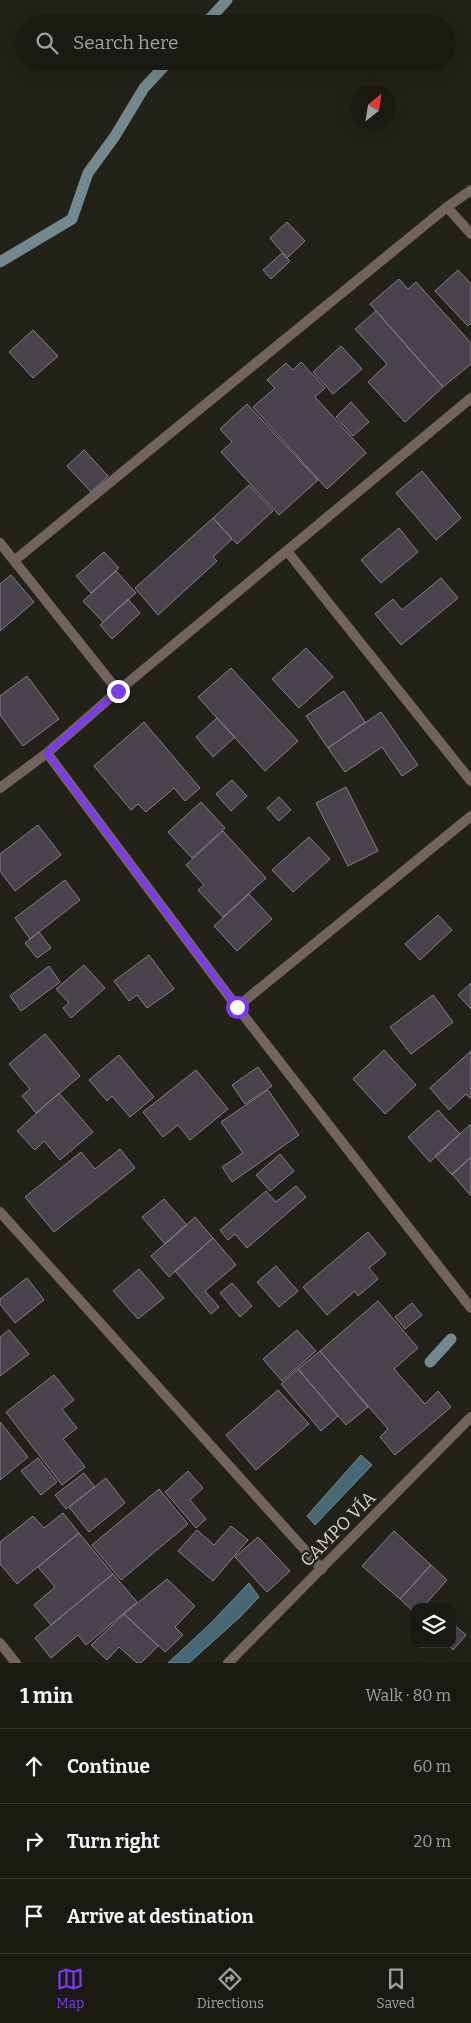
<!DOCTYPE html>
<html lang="en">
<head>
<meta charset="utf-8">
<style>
  body { margin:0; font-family:Bitter,serif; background:#23231c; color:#f1f3f6 }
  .controls { position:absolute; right:15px; bottom:15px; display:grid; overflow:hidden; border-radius:10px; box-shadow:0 5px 20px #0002 }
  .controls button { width:45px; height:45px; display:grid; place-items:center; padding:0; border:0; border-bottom:1px solid #383833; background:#1a1a13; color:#f1f3f6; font:25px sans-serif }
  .compass { position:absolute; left:351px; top:85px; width:45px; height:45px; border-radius:50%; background:#1a1a13; box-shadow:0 5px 20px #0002; rotate:30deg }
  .stop { position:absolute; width:15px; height:15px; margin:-11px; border:4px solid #7c3aed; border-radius:50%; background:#fff }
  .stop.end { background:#7c3aed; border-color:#fff; box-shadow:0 1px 5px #0008 }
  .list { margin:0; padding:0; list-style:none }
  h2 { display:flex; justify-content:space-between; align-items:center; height:65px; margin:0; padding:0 20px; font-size:21px }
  h2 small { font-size:16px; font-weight:400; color:#9fa1a0 }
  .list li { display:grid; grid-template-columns:32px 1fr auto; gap:15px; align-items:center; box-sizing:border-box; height:75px; padding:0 20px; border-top:1px solid #383833 }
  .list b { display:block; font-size:19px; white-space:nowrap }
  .list em { font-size:16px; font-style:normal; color:#9fa1a0 }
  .icon { flex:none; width:28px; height:28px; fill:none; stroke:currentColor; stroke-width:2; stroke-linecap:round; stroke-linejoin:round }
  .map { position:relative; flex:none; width:471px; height:1663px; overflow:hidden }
  .search { position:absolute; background:#1a1a13; box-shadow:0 5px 20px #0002; left:15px; right:15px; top:15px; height:55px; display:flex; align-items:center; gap:12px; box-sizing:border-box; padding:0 18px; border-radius:28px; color:#9fa1a0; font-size:19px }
  .sheet { height:290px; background:#1a1a13 }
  nav { display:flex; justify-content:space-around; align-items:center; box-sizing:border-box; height:70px; border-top:1px solid #383833; background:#1a1a13; font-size:14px; color:#9fa1a0 }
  nav a { display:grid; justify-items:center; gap:2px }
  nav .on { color:#7c3aed }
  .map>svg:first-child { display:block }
  .water { fill:#476976; stroke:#728990 }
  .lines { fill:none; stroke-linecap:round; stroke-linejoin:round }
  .stream { stroke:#728990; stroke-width:11 }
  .building { fill:#47424b; stroke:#837e88 }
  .service { stroke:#726360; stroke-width:10 }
  .minor { stroke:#726360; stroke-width:10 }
  .tertiary { stroke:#726360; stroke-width:10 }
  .route { stroke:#7c3aed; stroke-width:6 }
  .labels { text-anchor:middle; stroke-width:4.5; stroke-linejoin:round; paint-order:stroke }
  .street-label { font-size:18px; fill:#d5d4ce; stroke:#232219 }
</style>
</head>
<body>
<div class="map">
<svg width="471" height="1663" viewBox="0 0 471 1663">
  <rect width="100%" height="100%" fill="#232219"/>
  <path class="water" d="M361 1455 372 1465 315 1525 307 1516Z
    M249 1583 259 1597 240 1617 189 1663H168L211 1623Z"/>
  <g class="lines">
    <path class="stream" d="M205 24 227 0
      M0 262 72 219 88 173 115 136 144 88 169 61
      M430 1362 451 1339"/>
  </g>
  <path class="building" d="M287 222 305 241 287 258 270 238Z
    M282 253 290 261 271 279 263 270Z
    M458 270 471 284V323L468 326 435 291Z
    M399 279 408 289 416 282 471 343V364L443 387 370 304Z
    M376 311 443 387 405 422 368 382 387 364 355 329Z
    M33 330 58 356 33 378 9 352Z
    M341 346 362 369 333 394 313 372Z
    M301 362 325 388 315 397 366 453 327 489 253 407 275 388 267 380 286 363 293 370Z
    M351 402 369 422 353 436 336 417Z
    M247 404 318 480 279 515 221 452 232 442 220 429Z
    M84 450 108 476 91 492 67 466Z
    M422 471 461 518 436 540 396 493Z
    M249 485 273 511 237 544 213 518Z
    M213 518 232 539 213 557 217 561 158 615 135 588Z
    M399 528 418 552 381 583 361 560Z
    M104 552 119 568 91 593 76 576Z
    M116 571 136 593 103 622 83 601Z
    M11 575 34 602 0 631V584Z
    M441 578 458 598 401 645 375 614 393 599 402 610Z
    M128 599 140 613 112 639 100 625Z
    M306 648 333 677 299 708 272 679Z
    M231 668 298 741 265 771 198 697Z
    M27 676 59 719 23 746 0 715V696Z
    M344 691 365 722 328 748 306 716Z
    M381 712 418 765 402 776 382 747 345 772 328 748Z
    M217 718 235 737 213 757 196 737Z
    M144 722 200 788 185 801 174 788 146 812 138 804 131 810 94 766Z
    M232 780 247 796 231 811 216 794Z
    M346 787 378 851 348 866 316 803Z
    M279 797 291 810 279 821 267 808Z
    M201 802 225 828 192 858 168 832Z
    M38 825 61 855 15 891 0 871V854Z
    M223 831 266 878 223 917 198 890 204 885 186 865Z
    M309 837 330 859 293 892 272 870Z
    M65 880 80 900 30 939 15 918Z
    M249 894 272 919 237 951 214 926Z
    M438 915 452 930 420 960 405 944Z
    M39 932 51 948 37 958 25 943Z
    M149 955 174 989 147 1008 137 995 129 1001 114 981Z
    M84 965 105 988 71 1018 63 1008 69 1003 56 989Z
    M49 966 60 982 21 1011 10 996Z
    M471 983V1009L458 995Z
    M433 995 453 1022 411 1054 390 1027Z
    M45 1034 80 1076 36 1113 22 1096 30 1089 9 1064Z
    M384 1050 416 1085 385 1114 353 1079Z
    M471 1051V1099L466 1094 449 1110 430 1088Z
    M119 1055 154 1097 130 1117 112 1096 107 1101 89 1080Z
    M258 1067 272 1086 245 1104 232 1085Z
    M196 1070 228 1109 190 1140 178 1125 163 1137 143 1112Z
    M268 1090 299 1135 232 1182 222 1167 243 1153 221 1122Z
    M59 1093 93 1132 60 1160 44 1141 35 1150 17 1131Z
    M438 1110 460 1134 430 1162 408 1137Z
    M471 1124V1157L452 1175 435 1156Z
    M120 1149 135 1168 54 1232 25 1197 81 1152 95 1169Z
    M280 1154 294 1171 270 1191 256 1175Z
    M471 1157V1196L452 1174Z
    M296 1186 306 1197 247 1248 235 1234 228 1240 220 1230 266 1191 276 1202Z
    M164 1199 187 1225 165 1244 142 1217Z
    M195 1217 213 1238 169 1277 151 1256Z
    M368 1232 386 1254 369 1268 378 1279 358 1296 355 1291 327 1315 303 1287Z
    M213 1238 236 1265 205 1291 219 1307 211 1314 175 1271Z
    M276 1266 298 1291 279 1307 257 1282Z
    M139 1269 164 1298 138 1319 113 1291Z
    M27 1278 44 1300 15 1323 0 1304V1299Z
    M232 1283 252 1306 240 1317 220 1293Z
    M378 1301 418 1348 394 1369 425 1404 438 1391 451 1407 395 1455 380 1437 388 1429 320 1351Z
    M412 1303 422 1315 405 1329 395 1317Z
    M9 1330 29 1354 0 1376V1337Z
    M297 1330 316 1351 282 1381 263 1359Z
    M320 1351 368 1407 346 1425 298 1369Z
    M298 1369 338 1416 321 1431 281 1384Z
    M54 1375 74 1400 62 1409 77 1428 63 1439 85 1467 62 1485 6 1412Z
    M278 1390 309 1424 256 1470 226 1435Z
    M0 1422 28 1457 0 1480Z
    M38 1458 57 1482 41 1495 21 1471Z
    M188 1471 203 1488 190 1500 206 1519 196 1528 165 1492Z
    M84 1473 95 1487 66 1509 55 1495Z
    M106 1478 125 1503 89 1532 69 1507Z
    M159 1489 188 1524 121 1580 92 1545Z
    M63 1513 79 1533 17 1584 0 1564V1542L33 1516 44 1528Z
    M231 1526 248 1540 213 1581 178 1551 197 1530 214 1545Z
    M394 1531 431 1565 400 1599 362 1566Z
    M79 1533 113 1574 51 1625 34 1605 55 1587 38 1567Z
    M258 1537 290 1571 267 1592 235 1557Z
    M431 1565 447 1580 423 1607H415V1613L400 1599Z
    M113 1574 137 1602 86 1645 78 1635 51 1658 35 1638Z
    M167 1579 195 1606 175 1627 183 1635 165 1652 124 1614Z
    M124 1614 158 1646 141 1663H137L119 1647 107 1660 91 1645Z
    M452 1623 466 1635 453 1650 447 1644H452Z"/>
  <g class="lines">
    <path class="service" d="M447 207 471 190
      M237 1007 471 816"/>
    <path class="minor" d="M0 543 118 691
      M287 551 471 781
      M15 560 447 207 471 234
      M47 753 237 1007 471 1308
      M0 788 47 753 118 691 471 398
      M0 1212 322 1569
      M0 1643 16 1663"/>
    <path class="tertiary" d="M228 1663 471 1417"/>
  </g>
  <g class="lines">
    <path class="route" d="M118 691 47 753 237 1007"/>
  </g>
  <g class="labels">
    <g class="street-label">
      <text transform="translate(338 1529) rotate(-45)" y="6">CAMPO VÍA</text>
    </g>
  </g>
</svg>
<div class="controls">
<button><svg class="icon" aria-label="layers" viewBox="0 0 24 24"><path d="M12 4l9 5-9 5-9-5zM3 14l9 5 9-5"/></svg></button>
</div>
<svg class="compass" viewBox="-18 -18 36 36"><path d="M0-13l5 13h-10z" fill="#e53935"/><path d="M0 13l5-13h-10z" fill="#9fa1a0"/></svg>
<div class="stop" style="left:237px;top:1007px"></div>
<div class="stop end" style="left:118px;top:691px"></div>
<div class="search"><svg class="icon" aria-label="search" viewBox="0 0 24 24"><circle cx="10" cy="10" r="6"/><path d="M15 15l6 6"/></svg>Search here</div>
</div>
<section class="sheet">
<h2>1 min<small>Walk · 80 m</small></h2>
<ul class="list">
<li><svg class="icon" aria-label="ahead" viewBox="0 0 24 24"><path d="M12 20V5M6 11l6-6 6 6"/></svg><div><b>Continue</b></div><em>60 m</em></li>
<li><svg class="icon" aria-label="right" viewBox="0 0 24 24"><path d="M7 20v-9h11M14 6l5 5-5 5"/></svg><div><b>Turn right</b></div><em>20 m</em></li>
<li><svg class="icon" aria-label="arrive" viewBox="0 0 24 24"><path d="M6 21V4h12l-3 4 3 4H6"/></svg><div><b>Arrive at destination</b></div></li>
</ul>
</section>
<nav>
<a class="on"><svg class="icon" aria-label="map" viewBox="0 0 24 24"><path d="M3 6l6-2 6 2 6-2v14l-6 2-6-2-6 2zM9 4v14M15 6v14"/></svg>Map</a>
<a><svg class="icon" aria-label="directions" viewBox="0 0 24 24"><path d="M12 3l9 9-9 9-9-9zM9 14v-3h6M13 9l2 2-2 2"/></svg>Directions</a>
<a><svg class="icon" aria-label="saved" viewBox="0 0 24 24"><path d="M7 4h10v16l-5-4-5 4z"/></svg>Saved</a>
</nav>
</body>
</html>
